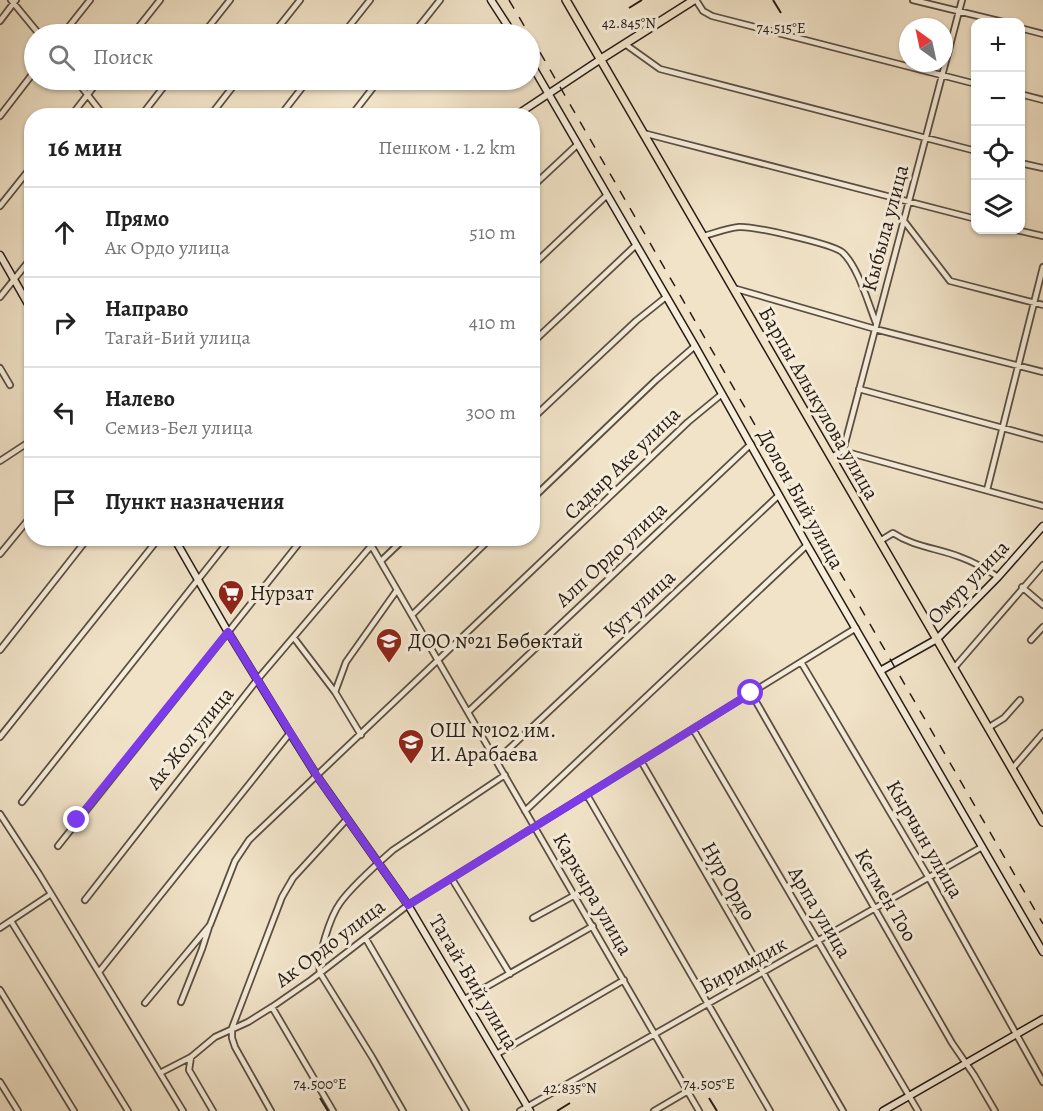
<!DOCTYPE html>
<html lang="ru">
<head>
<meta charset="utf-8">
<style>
  body { margin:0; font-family:Alegreya,serif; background:#f6f6f6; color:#222 }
  .controls { position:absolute; right:18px; top:18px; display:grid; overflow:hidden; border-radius:12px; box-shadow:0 2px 4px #0004 }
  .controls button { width:54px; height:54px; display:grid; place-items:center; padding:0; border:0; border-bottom:2px solid #e0e0e0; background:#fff; color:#222; font:30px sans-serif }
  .compass { position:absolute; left:899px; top:18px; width:54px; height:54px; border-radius:50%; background:#fff; box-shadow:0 2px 4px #0004; rotate:327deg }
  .stop { position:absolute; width:18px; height:18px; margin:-14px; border:4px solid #7c3aed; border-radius:50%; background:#fff }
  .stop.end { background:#7c3aed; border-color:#fff; box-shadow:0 2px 6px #0008 }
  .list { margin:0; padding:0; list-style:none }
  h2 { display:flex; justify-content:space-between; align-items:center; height:78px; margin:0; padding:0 24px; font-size:26px }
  h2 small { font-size:20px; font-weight:400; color:#767676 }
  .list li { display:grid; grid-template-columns:39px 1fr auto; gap:18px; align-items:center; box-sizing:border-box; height:90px; padding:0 24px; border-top:2px solid #e0e0e0 }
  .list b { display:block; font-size:22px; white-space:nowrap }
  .list p { margin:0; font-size:20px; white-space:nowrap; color:#767676 }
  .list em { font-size:20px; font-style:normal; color:#767676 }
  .icon { flex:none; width:33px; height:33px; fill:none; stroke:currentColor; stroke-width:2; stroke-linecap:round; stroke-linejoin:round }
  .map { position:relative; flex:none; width:1043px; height:1111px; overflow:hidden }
  .search { position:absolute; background:#fff; box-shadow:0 2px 4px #0004; left:24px; top:24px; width:516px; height:66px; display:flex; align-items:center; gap:15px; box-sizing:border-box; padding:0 21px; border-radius:33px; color:#767676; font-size:22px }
  .panel { position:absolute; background:#fff; box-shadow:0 2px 4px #0004; left:24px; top:108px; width:516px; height:438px; border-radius:24px }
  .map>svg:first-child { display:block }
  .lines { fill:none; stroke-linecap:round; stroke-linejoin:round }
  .street-casing { stroke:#5a4e42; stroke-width:8 }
  .secondary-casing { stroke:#271c16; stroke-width:9 }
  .primary-casing { stroke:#271c16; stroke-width:10 }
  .street { stroke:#f6eddb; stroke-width:4.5 }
  .secondary { stroke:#f6eddb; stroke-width:6 }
  .primary { stroke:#f1e3c8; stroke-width:7 }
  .rail { stroke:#271c16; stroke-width:1.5; stroke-dasharray:10 10; stroke-linecap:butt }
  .route { stroke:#7c3aed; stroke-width:8 }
  .ticks { fill:none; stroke:#271c16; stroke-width:2 }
  .labels { text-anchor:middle; stroke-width:6; stroke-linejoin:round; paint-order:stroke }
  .street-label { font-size:21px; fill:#271c16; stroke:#f6eddb }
  .poi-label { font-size:21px; fill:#271c16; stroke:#f6eddb; text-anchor:start }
  .ticks-label { font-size:15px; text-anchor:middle; fill:#271c16; stroke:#f6eddb; stroke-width:6; stroke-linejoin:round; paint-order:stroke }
</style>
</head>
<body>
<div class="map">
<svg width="1043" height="1111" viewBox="0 0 1043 1111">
  <rect width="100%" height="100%" fill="#f1e3c8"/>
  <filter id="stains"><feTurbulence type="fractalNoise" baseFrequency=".00333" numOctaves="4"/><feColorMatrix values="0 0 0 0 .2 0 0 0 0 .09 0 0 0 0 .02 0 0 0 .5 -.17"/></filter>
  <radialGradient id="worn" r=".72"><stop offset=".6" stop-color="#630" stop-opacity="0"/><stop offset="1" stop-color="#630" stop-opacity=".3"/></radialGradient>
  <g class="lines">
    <g class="street-casing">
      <path id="street" d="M11 0 39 34
        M696 0 703 11 712 16 976 84
        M913 0 1003 22
        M0 21 16 0
        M1020 28 1043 34
        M63 34 90 0
        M133 34 160 0
        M203 34 230 0
        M273 34 300 0
        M343 34 370 0
        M413 34 440 0
        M625 44 660 69 976 151
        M76 80 104 116
        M1020 94 1043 100
        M0 116 34 72
        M71 116 99 80
        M141 116 169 80
        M210 116 238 80
        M280 116 308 80
        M351 116 379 80
        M643 133 976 219
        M1020 163 1043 168
        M532 187 578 144
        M0 206 32 166
        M904 221 950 281 1043 305
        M1016 230 1043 236
        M704 236C715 233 727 228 739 227 754 226 832 244 842 252 858 266 868 303 876 323
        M532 266 607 195
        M733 288 875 329 1043 372
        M0 297 32 257
        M532 343 636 245
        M0 368 10 385
        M859 389 1043 439
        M532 419 636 321 666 297
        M843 451 1043 506
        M831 457 843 451 962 0
        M0 461 32 440
        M987 490 1043 267
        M532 499 656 380 695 346
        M367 538 699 1111
        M880 541 893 533C914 547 937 548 960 557 974 562 986 569 998 577
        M0 554 32 515
        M381 561 405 538
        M1022 587 1043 605
        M412 615 491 538
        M294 638 335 692 361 735
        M1031 640 1043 627
        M0 650 88 538
        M801 662 929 878 1043 1082
        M954 668 1043 565
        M335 692 346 662 397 590
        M751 693 952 1043 974 1075 995 1111
        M468 712 751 444
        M988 728 1004 718 1020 700
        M693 729 918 1111
        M0 737 159 538
        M496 761 779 495
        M641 761 843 1111
        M1012 769 1043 733
        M587 795 770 1111
        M22 802 231 538
        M525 811 807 545
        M0 814 39 874 183 1111
        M58 846 303 538
        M452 879 510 974
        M85 900 257 680 371 546
        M533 918 575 895
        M11 921 128 1111
        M0 928 51 894
        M366 939 466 1111
        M99 972 290 733
        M0 990 74 1111
        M465 999 593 926
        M181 1002 202 949 209 927
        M145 1003 210 925 235 861 249 840 688 422 722 394
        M272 1007 333 1111
        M497 1054 624 980
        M191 1057 189 1070 213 1111
        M160 1073 191 1057 215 1037 248 1022 272 1007 311 980 408 905 856 628
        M0 1082 18 1111
        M271 1111 235 1047 232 1038V1028L282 897 293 878 347 819
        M403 1111 372 1057 320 973C317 957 330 917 340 903 352 886 377 864 393 850L505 775
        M520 1111 982 847
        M654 1111 688 1091"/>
    </g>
    <g class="secondary-casing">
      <path id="secondary" d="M491 0 513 34
        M530 62 695 346 807 545 1043 952
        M515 116 601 59
        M0 255 32 311
        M174 538 228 632 290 733 317 776 408 905 530 1111
        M880 671 937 639 998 577 1043 526
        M883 1111 1043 1019"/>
    </g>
    <g class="primary-casing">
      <path id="primary" d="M566 0 1043 822
        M601 59 694 0"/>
    </g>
    <use href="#street" class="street"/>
    <use href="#secondary" class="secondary"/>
    <use href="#primary" class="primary"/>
    <path class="rail" d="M509 0 529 34
      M530 35 1043 924"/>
  </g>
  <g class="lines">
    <path class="route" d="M77 820 228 632 317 776 408 905 751 693"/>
  </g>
  <path class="ticks" d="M773 0 781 13M629 8 642 0M320 1098 328 1111M709 1098 717 1111M557 1111 570 1103"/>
  <defs>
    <g id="supermarket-pin" transform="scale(1.35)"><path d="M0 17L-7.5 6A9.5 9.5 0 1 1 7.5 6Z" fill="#8f2418" stroke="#f6eddb"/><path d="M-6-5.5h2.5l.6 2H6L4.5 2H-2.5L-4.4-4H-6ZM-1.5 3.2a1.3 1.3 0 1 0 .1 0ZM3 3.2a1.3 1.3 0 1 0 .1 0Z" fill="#fff"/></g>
    <g id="school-pin" transform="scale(1.35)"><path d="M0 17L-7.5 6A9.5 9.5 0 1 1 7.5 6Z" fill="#8f2418" stroke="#f6eddb"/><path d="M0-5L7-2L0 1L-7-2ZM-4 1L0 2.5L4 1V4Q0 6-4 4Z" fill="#fff"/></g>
  </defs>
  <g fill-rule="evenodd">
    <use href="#supermarket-pin" x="231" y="593"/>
    <use href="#school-pin" x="389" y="641"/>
    <use href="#school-pin" x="411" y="742"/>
  </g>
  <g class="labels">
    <g class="street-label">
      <text transform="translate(885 228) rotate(-75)" y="7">Кыбыла улица</text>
      <text transform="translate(819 403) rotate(60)" y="7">Барпы Алыкулова улица</text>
      <text transform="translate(622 463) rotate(-44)" y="7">Садыр Аке улица</text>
      <text transform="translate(801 499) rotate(61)" y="7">Долон Бий улица</text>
      <text transform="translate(611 554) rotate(-43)" y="7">Алп Ордо улица</text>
      <text transform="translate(968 582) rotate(-46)" y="7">Омур улица</text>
      <text transform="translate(639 604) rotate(-43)" y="7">Кут улица</text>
      <text transform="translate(190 738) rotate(-51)" y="7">Ак Жол улица</text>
      <text transform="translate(925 839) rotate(60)" y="7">Кырчын улица</text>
      <text transform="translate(729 881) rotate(60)" y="7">Нур Ордо</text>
      <text transform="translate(593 894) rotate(60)" y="7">Каркыра улица</text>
      <text transform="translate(886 895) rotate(60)" y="7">Кетмен Тоо</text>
      <text transform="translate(820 912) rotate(59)" y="7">Арпа улица</text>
      <text transform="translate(330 943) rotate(-37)" y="7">Ак Ордо улица</text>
      <text transform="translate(743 965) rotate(-29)" y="7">Биримдик</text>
      <text transform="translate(474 982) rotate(59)" y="7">Тагай-Бий улица</text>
    </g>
    <g class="poi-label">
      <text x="250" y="600">Нурзат</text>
      <text x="408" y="648">ДОО №21 Бөбөктай</text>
      <text x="430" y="737">ОШ №102 им.<tspan x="430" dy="24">И. Арабаева</tspan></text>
    </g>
  </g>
  <g class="ticks-label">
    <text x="629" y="28">42.845°N</text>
    <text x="781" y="33">74.515°E</text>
    <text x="320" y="1089">74.500°E</text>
    <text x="709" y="1089">74.505°E</text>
    <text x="570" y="1093">42.835°N</text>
  </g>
  <rect width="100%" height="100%" filter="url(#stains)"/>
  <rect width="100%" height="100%" fill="url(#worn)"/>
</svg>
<div class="controls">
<button>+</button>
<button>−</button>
<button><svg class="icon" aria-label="locate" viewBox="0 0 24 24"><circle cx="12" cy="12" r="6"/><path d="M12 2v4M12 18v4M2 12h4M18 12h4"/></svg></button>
<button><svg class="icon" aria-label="layers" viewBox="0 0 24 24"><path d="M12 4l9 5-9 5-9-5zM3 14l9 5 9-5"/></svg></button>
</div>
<svg class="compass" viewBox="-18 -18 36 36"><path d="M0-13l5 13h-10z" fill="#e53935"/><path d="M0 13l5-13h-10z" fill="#767676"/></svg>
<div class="stop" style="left:751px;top:693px"></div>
<div class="stop end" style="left:77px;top:820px"></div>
<div class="search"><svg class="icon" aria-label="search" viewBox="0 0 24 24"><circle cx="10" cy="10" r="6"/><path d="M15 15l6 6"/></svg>Поиск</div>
<section class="panel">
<h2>16 мин<small>Пешком · 1.2 km</small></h2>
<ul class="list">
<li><svg class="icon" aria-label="ahead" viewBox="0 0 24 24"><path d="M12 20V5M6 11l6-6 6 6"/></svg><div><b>Прямо</b><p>Ак Ордо улица</p></div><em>510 m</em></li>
<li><svg class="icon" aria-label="right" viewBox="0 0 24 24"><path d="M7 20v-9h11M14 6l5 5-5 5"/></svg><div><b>Направо</b><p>Тагай-Бий улица</p></div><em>410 m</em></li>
<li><svg class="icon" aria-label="left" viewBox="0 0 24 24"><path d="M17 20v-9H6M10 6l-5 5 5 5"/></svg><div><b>Налево</b><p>Семиз-Бел улица</p></div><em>300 m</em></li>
<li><svg class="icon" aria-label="arrive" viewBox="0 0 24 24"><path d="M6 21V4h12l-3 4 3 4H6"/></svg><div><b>Пункт назначения</b></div></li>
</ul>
</section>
</div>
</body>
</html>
